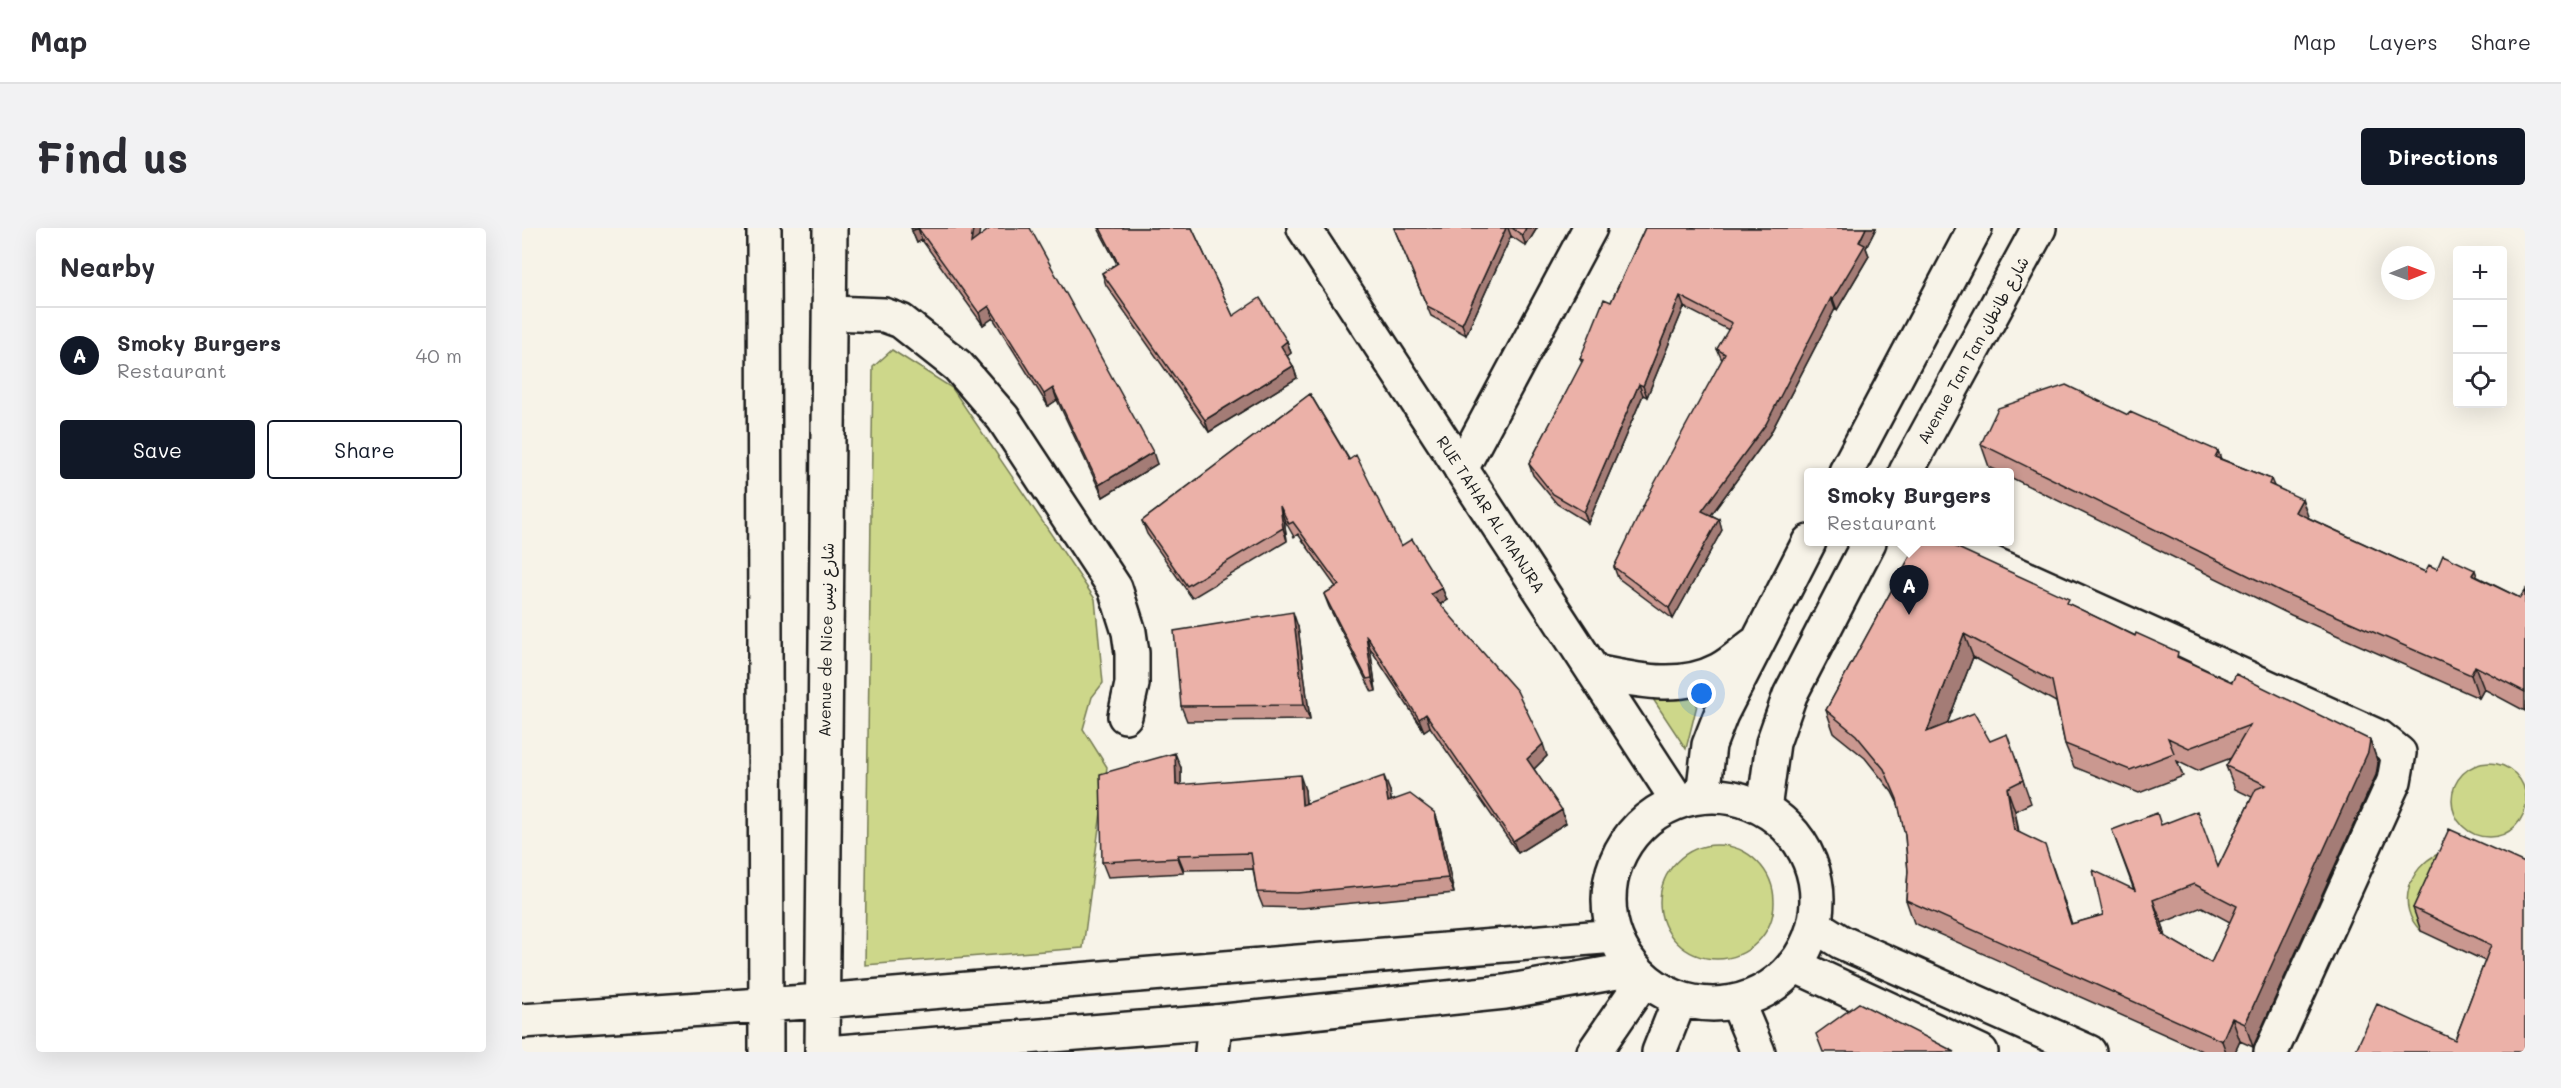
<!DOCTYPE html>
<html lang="en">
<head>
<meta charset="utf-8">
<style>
  body { margin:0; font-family:Mali,"Playpen Sans Arabic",sans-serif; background:#f2f2f3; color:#2b2b33 }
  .controls { position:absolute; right:18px; top:18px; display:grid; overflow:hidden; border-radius:6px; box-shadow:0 6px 24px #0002 }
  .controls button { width:54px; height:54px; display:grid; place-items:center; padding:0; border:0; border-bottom:2px solid #e1e1e2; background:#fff; color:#2b2b33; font:30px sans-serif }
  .compass { position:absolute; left:1859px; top:18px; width:54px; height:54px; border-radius:50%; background:#fff; box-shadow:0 6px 24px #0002; rotate:89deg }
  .you { position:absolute; left:1180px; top:466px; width:21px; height:21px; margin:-15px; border:4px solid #fff; border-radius:50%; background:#1a73e8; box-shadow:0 0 0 9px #1a73e833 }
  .badge { display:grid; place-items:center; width:39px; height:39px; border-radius:50%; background:#111827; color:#fff; font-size:20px; font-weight:700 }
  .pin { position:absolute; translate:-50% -50px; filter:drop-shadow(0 2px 3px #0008) }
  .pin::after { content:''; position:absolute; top:32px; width:21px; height:18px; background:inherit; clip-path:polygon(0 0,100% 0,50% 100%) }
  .popup { position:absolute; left:1282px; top:240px; width:210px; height:78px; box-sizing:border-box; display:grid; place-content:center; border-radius:6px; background:#fff; filter:drop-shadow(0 2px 4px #0005); font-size:20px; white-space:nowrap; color:#7c7c81 }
  .popup b { font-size:22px; color:#2b2b33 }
  .popup::after { content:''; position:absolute; left:50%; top:100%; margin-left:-12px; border:12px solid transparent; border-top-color:#fff }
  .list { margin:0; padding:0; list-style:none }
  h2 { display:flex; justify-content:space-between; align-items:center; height:78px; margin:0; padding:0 24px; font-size:26px }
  h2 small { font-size:20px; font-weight:400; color:#7c7c81 }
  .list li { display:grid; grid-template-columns:39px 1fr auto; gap:18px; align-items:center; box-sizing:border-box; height:96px; padding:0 24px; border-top:2px solid #e1e1e2 }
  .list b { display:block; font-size:22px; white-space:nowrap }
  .list p { margin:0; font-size:20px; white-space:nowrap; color:#7c7c81 }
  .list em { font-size:20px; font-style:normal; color:#7c7c81 }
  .actions { display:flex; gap:12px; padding:18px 24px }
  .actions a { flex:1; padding:14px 0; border:2px solid #111827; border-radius:6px; text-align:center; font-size:21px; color:#111827 }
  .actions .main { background:#111827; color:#fff }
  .icon { flex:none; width:33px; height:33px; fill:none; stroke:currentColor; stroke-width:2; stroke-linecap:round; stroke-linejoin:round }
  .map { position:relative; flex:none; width:2003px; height:824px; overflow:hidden; border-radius:6px }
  header { display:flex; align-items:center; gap:36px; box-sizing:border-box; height:84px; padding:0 30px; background:#fff; border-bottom:2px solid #e1e1e2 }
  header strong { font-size:28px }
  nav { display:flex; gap:33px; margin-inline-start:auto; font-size:21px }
  .intro { display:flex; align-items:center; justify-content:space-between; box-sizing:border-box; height:144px; padding:0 36px }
  h1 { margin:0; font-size:42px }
  .button { padding:15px 27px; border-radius:6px; background:#111827; color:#fff; font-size:21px; font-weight:700 }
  main { display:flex; gap:36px; padding:0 36px }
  aside { flex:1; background:#fff; border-radius:6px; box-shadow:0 6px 24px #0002 }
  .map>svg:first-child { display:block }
  .green { fill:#cdd78a; stroke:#747a53; stroke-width:1.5 }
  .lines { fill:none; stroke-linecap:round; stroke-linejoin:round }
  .street-casing { stroke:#1c1c1c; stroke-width:38 }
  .secondary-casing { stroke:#1c1c1c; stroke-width:38 }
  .street { stroke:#f7f3e8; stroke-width:33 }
  .secondary { stroke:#f7f3e8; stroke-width:33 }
  .wall { fill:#ca9890; stroke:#1c1c1c; stroke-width:1.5; fill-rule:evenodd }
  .shaded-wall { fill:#a47c76; stroke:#1c1c1c; stroke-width:1.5 }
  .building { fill:#ebb1a8; stroke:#1c1c1c; stroke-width:1.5; fill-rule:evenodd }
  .labels { text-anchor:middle; stroke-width:5; stroke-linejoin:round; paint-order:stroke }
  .street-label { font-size:16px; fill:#1c1c1c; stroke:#f7f3e8 }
</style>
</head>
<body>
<header>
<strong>Map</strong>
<nav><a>Map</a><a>Layers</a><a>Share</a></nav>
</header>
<div class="intro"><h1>Find us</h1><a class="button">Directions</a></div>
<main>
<aside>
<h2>Nearby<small></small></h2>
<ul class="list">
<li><span class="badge">A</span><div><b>Smoky Burgers</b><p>Restaurant</p></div><em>40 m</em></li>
</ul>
<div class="actions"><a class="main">Save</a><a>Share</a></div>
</aside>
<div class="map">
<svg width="2003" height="824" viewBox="0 0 2003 824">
  <rect width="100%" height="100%" fill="#f7f3e8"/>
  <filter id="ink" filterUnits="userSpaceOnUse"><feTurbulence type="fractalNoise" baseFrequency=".0167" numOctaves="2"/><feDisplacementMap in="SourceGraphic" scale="12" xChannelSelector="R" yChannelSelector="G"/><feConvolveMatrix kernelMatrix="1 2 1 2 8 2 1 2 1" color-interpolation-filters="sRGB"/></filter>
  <g filter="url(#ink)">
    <path class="green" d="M370 122 430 160 573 371 581 455 570 469 561 501 585 539 561 720 343 737 351 139Z
      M1179 461 1164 521 1131 471Z
      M1930 572a37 37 0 1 1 74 0a37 37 0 1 1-74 0Z
      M1138 674a57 57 0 1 1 114 0a57 57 0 1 1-114 0Z
      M1916 626 1899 703C1873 679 1887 639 1916 626Z"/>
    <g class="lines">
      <g class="street-casing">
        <g id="street">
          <path id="s1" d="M782 0 1156 573"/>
          <path d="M309 85 362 87 379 93 436 138 481 190 593 360 607 404 610 425V456L603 488"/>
          <path d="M939 241 1068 0"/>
          <path d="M1423 314 1857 509 1877 525 1872 553 1749 824"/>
          <path d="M1292 697 1319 714 1567 824"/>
          <path d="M1272 737 1459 824"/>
          <path d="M1215 774 1236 824"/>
          <path d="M690 824 693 794"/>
        </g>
      </g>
      <g class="secondary-casing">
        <path id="secondary" d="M242 0 244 824
          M1324 244 1453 0
          M1384 244 1517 0
          M1073 444C1114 452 1157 463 1197 442 1209 436 1220 425 1231 417
          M1087 672a104 104 0 1 1 208 0a104 104 0 1 1-208 0Z
          M1181 568 1187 517 1199 486 1287 314
          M1242 581 1251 515 1268 467 1347 314
          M0 793 299 773 1093 708
          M300 824 308 0
          M317 824 693 794 983 764 1112 741
          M1072 824 1122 751
          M1137 824 1158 771"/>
      </g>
      <use href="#street" class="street"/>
      <use href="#secondary" class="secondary"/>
    </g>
    <path class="wall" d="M389 0 456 10 635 236 581 269 535 172 526 178 471 90 461 97 400 12 395 15Z
      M576 0H670L711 88 765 113 769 125 765 128 771 138 775 150 687 204 584 57 580 45 595 36Z
      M872 0H1015L1004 18 989 8 944 107 909 88Z
      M1123 0H1354L1344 20 1347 28 1315 82 1313 81 1248 206 1189 287 1197 291 1200 302 1151 391 1096 350 1092 339 1200 132 1195 121 1207 102 1162 79 1125 169 1121 167 1066 295 1035 276 1011 247 1007 236 1060 135 1058 131 1089 74Z
      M788 166 879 318 920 360 925 372 918 376 1025 528 1012 541 1044 595 996 625 908 499 902 503 848 420 854 463 850 464 807 379 802 366 814 359 776 306 772 309 762 291 765 313 670 370 625 306 620 293Z
      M1606 187 1696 223 1699 231 1749 251 1752 258 1787 290 1903 344 1915 341 1956 349 1998 370 2003 362V483L1962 461 1957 470 1769 387 1488 249V244H1478L1467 239 1459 216Z
      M1396 314 1549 377 1710 454 1848 512 1856 535 1854 547 1731 819 1718 813 1713 824H1682L1392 695 1384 672 1386 643 1383 607 1377 578 1370 564 1343 530 1312 505 1304 482ZM1451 429 1534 474 1543 516 1552 539 1617 565 1661 548 1655 533 1675 543 1709 530 1704 538 1713 561 1730 569 1696 639 1639 597 1590 602 1612 662 1581 687 1550 696 1531 640 1497 604 1493 583 1509 575 1493 529 1468 513 1425 496ZM1680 679 1708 694 1689 735 1644 709 1640 695Z
      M776 399 788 492 665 493 659 478Z
      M659 540V557L783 562 784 575 868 563 869 572 913 585 918 600 932 665 780 680 741 679 735 664 731 641 662 642V645L586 649 580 634Z
      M2003 635 1933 812 1963 733 1899 703 1891 680Z"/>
    <path class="shaded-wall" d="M396 0 400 12 395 15 390 3Z
      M451 0H458L454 27 449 15Z
      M984 0H986L989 8 944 107 940 96Z
      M1004 0H1015L1004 18 1000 7Z
      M1344 0H1354L1344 20 1347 28 1315 82 1311 71Z
      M1158 68 1162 79 1125 169 1121 158Z
      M1309 70 1313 81 1248 206 1184 294 1180 283Z
      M467 78 471 90 461 97 457 85Z
      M765 113 769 125 763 130 759 118Z
      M771 138 775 150 687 204 683 192Z
      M1117 156 1121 167 1066 295 1062 284Z
      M531 160 535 172 526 178 522 166Z
      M1696 223 1704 246 1693 229Z
      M631 224 635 236 581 269 577 257Z
      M1780 271 1788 294 1773 284Z
      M758 278 762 291 765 313 761 300Z
      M1197 291 1200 302 1151 391 1147 380Z
      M1953 342 1961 365 1950 347Z
      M920 360 925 372 914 379 909 366Z
      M771 384 776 399 788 492 782 477Z
      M1442 406 1451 429 1413 527 1405 504Z
      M844 407 848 420 854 463 850 450Z
      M1953 438 1962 461 1957 470 1949 447Z
      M904 486 908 499 902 503 897 491Z
      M1848 512 1856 535 1854 547 1731 819 1723 796Z
      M1021 516 1025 528 1010 543 1005 531Z
      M653 525 659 540V572L654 557Z
      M778 547 783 562 785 592 780 577Z
      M862 548 868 563 871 589 866 574Z
      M1485 560 1493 583 1500 625 1492 602Z
      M1040 582 1044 595 996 625 991 613Z
      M913 585 918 600 932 665 926 650Z
      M656 627 662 642V645L656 630Z
      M1631 672 1640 695 1649 730 1641 707Z
      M1710 790 1718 813 1713 824H1704L1700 813Z"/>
    <path class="building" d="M396 0H451L449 15 469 0H508L631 224 577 257 531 160 522 166 467 78 457 85Z
      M578 0H670L711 88 738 70 765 113 759 118 771 138 683 192 580 45 596 35Z
      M872 0H984L940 96 905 78Z
      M990 0H1004L1000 7Z
      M1123 0H1344L1337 14 1343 17 1311 71 1309 70 1244 196 1180 283 1197 291 1147 380 1092 339 1130 260 1203 126 1195 121 1210 95 1158 68 1121 158 1117 156 1062 284 1031 266 1007 236 1061 132 1058 131 1082 71 1089 74Z
      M1544 157 1606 187 1608 184 1696 223 1693 229 1749 251 1747 256 1780 271 1773 284 1903 344 1907 337 1915 341 1921 327 1953 342 1950 347 1998 370 2003 362V464L1953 438 1949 447 1760 364 1459 216 1476 180Z
      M788 166 827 232 834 227 879 318 890 311 920 360 909 366 995 463 1021 516 1005 531 1040 582 991 613 904 486 897 491 844 407 850 450 845 451 802 366 817 357 771 294 767 296 758 278 761 300 665 358 620 293Z
      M1396 314H1423L1547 371 1545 375 1613 408 1614 405 1656 424 1655 429 1710 454 1714 446 1848 512 1846 524 1723 796 1710 790 1700 813 1384 672 1386 643 1383 607 1375 571 1362 541 1334 507 1304 482ZM1442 406 1530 453 1543 516 1608 542 1652 525 1646 510 1667 520 1728 497 1704 538 1744 557 1734 561 1696 639 1675 583 1639 597 1635 585 1590 602 1613 662 1571 642 1581 687 1549 696 1523 617 1492 602 1485 560 1501 552 1485 506 1468 513 1452 485 1405 504ZM1672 656 1715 678 1689 735 1641 707 1631 672Z
      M771 384 782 477 659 478 652 403Z
      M653 525 654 557 778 547 780 577 862 548 866 574 888 566 913 585 926 650 775 665 735 664 729 625 656 627V630L580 634 578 546Z
      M1927 601 2003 635V824H1833L1855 776 1933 812 1969 717 1891 680Z
      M1337 775 1433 824H1301L1294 806Z"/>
  </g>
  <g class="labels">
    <g class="street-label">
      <text transform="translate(1451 122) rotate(-61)" y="6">Avenue Tan Tan شارع طانطان</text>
      <text dy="6" stroke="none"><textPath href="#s1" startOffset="342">RUE TAHAR AL MANJRA</textPath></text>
      <text transform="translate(304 412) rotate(-89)" y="6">Avenue de Nice شارع نيس</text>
    </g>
  </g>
</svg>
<div class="controls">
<button>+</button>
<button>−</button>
<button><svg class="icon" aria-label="locate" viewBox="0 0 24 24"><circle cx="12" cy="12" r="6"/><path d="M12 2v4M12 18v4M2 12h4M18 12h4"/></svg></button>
</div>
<svg class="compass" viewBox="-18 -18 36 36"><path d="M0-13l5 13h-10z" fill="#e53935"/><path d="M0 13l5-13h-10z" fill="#7c7c81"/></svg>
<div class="you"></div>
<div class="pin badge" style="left:1387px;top:387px">A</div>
<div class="popup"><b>Smoky Burgers</b>Restaurant</div>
</div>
</main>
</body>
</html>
